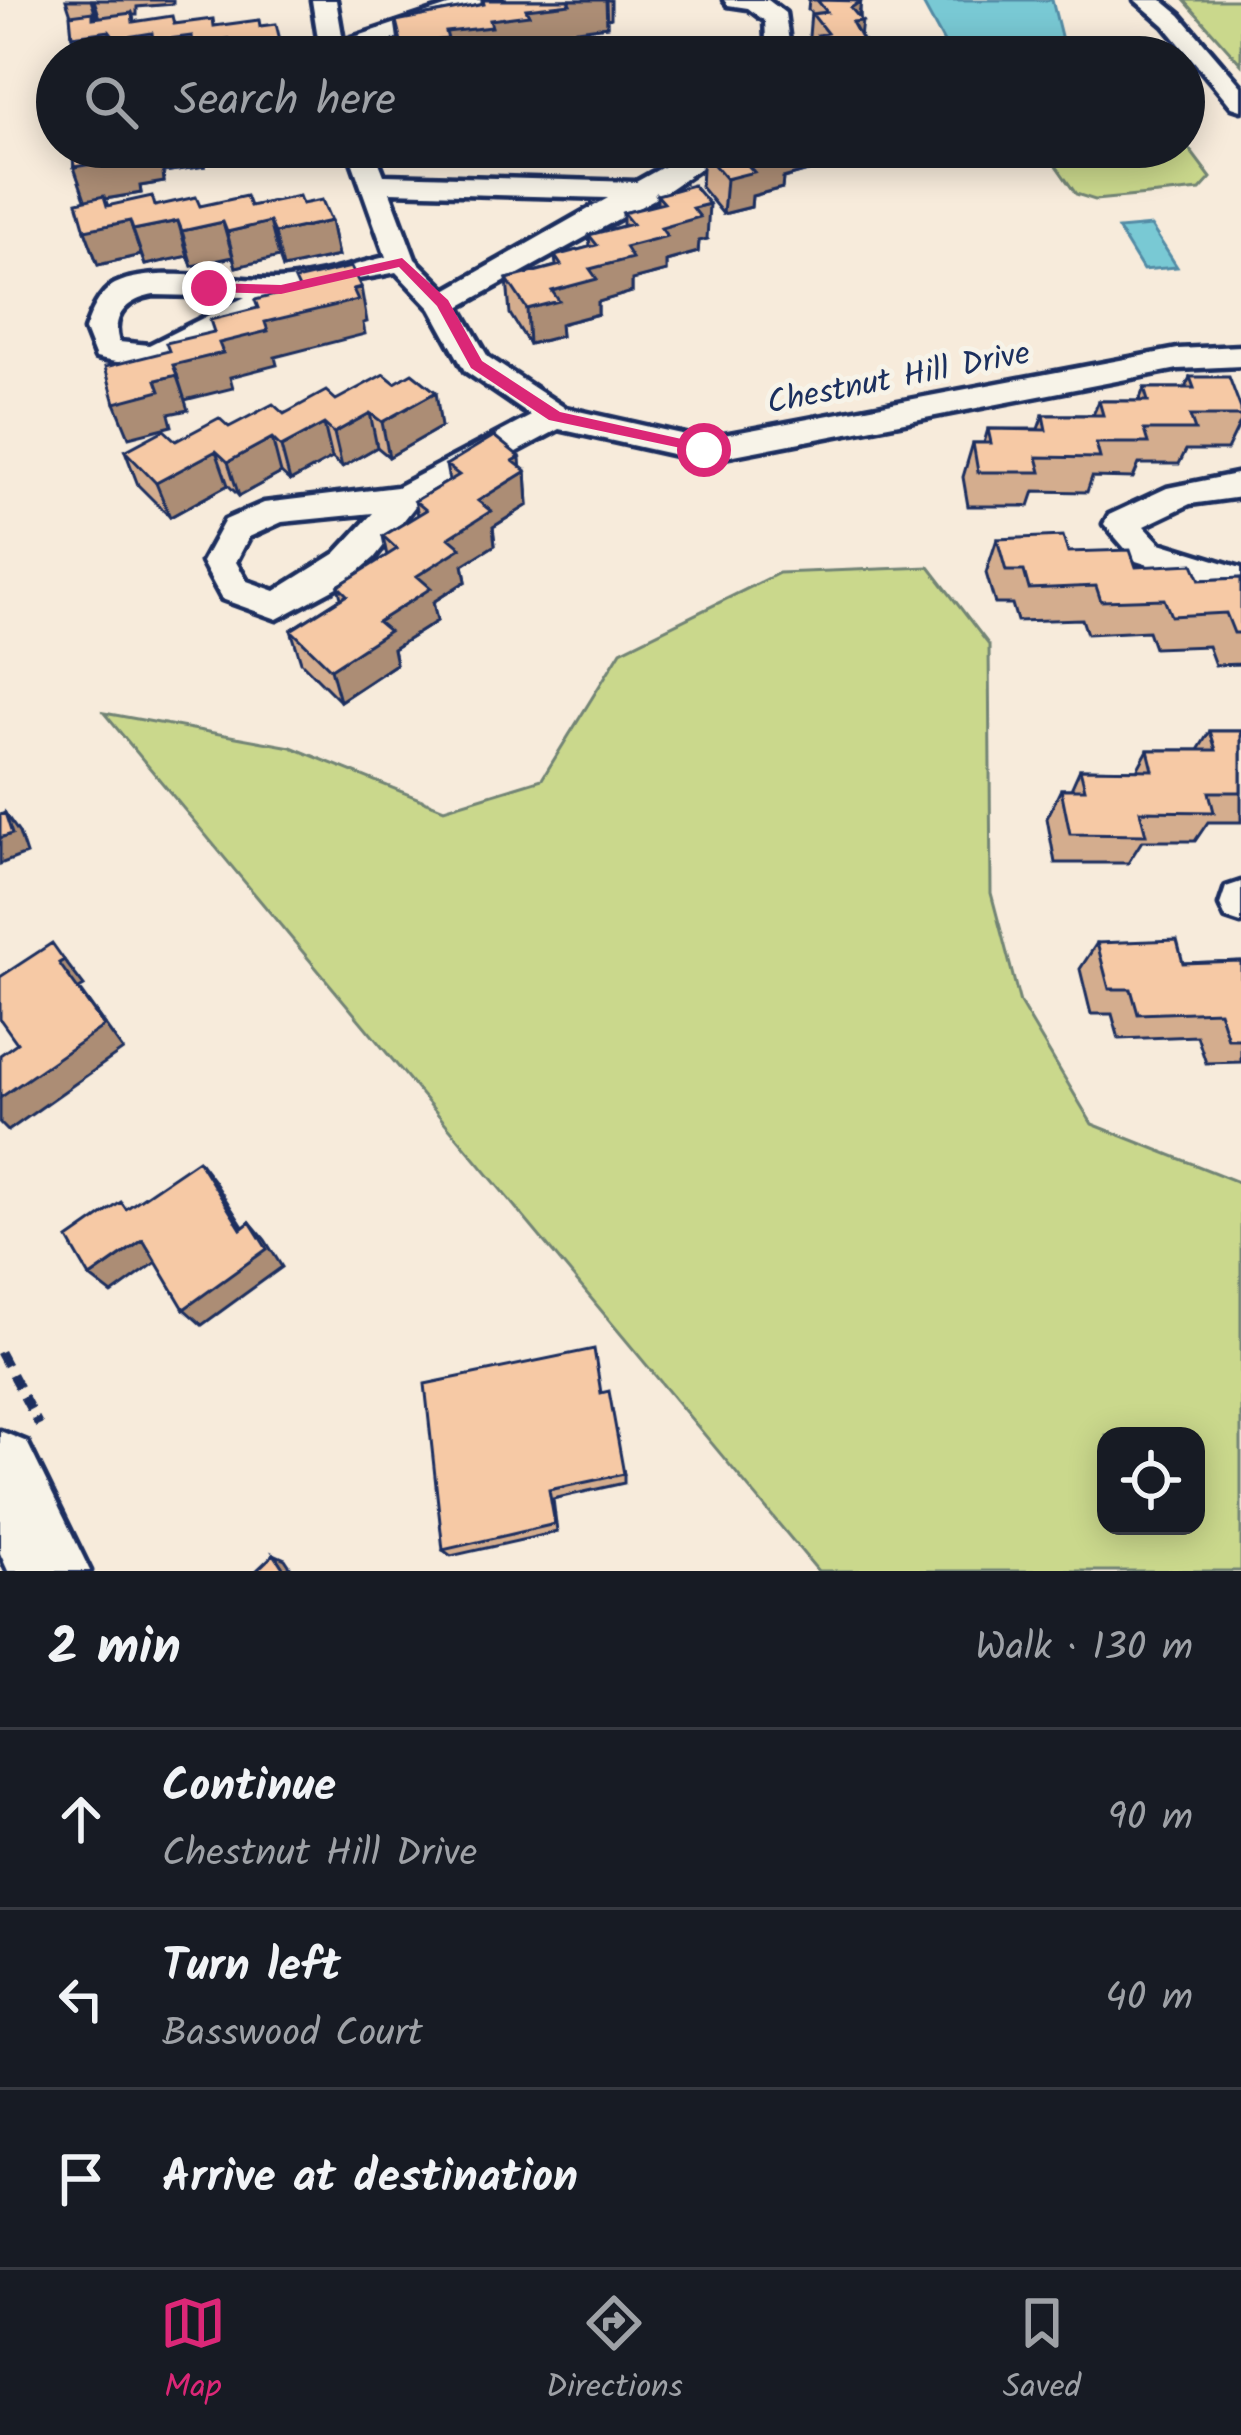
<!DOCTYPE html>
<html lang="en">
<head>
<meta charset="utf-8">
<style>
  body { margin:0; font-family:Kalam,sans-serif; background:#20242c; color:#f1f3f6 }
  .controls { position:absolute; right:36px; bottom:36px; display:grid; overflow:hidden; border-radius:24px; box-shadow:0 6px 30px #0003 }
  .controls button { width:108px; height:108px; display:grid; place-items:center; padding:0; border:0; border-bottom:3px solid #363941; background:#171b24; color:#f1f3f6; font:60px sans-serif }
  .stop { position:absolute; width:36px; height:36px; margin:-27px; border:9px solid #db2777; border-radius:50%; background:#fff }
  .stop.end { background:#db2777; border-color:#fff; box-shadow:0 3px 12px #0008 }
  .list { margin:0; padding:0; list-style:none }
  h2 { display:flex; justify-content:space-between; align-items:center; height:156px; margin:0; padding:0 48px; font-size:51px }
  h2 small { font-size:39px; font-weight:400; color:#9ea1a6 }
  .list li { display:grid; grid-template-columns:78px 1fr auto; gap:36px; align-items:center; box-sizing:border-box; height:180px; padding:0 48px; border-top:3px solid #363941 }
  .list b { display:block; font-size:45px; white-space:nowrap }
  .list p { margin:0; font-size:39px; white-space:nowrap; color:#9ea1a6 }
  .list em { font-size:39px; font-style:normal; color:#9ea1a6 }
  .icon { flex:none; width:66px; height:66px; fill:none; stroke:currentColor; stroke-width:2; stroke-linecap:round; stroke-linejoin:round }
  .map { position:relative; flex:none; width:1241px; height:1571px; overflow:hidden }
  .search { position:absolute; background:#171b24; box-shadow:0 6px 30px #0003; left:36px; right:36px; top:36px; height:132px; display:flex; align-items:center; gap:30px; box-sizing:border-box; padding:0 42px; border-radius:66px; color:#9ea1a6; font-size:45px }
  .sheet { height:696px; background:#171b24 }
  nav { display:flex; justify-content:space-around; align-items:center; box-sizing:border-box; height:168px; border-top:3px solid #363941; background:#171b24; font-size:33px; color:#9ea1a6 }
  nav a { display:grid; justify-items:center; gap:6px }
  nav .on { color:#db2777 }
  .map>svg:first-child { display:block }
  .green { fill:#cad88c; stroke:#728475; stroke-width:3; fill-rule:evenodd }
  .water { fill:#79c9d4; stroke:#538ba5; stroke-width:3 }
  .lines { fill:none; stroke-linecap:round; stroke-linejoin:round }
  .street-casing { stroke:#1b2f5e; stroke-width:9 }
  .secondary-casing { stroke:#1b2f5e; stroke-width:9 }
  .path { stroke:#1b2f5e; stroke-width:9; stroke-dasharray:15 10; stroke-linecap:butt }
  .street { fill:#f7f3e8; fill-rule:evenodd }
  .secondary { fill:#f7f3e8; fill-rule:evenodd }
  .wall { fill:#d4ad8e; stroke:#1b2f5e; stroke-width:3 }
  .shaded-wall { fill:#ac8d74; stroke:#1b2f5e; stroke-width:3 }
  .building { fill:#f6c9a5; stroke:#1b2f5e; stroke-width:3 }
  .route { fill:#db2777 }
  .labels { text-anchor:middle; stroke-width:10; stroke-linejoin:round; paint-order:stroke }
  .far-street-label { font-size:33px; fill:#1b2f5e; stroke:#f7f3e8 }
</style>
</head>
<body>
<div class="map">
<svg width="1241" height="1571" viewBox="0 0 1241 1571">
  <rect width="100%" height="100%" fill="#f7ebdb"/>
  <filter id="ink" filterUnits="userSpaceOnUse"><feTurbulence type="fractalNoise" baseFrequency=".00833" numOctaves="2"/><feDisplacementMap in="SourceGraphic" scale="24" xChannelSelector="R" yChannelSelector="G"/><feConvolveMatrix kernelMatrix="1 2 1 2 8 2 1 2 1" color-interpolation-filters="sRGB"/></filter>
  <g filter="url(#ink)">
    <path class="green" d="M1184 0H1241V64Z
      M1184 142 1211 178 1200 190 1095 200 1076 194 1043 147H1184Z
      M929 567 989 645 991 893 1020 1003 1092 1124 1241 1183V1571H818L104 713 291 747 444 809 542 779 621 651 779 573ZM1196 1436V1526H1106V1436Z"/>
    <path class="water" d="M921 0H1052L1061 36 1058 57H952Z
      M1151 226 1177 267 1143 270 1118 229Z"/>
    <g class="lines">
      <g class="street-casing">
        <path id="street" d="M312 0H336L343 41 466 0H501L345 57H321Z
          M724 0H768L785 13 791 57H767L765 21 748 8 728 5Z
          M1135 0H1162L1180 15 1241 86V110L1232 107 1164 25Z
          M347 147H373L384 175 636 182 699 147H731L658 197 459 307 488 357 565 408 703 439 1178 349 1241 346V366L1178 369 703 461 559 429 415 506 374 558 346 582 277 619 222 599 202 562 225 520 264 503 397 487 531 416 465 371 431 309 396 272C361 280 318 283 286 298 222 330 174 379 96 358L85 330C91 313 99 293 115 284 152 265 233 281 275 280 311 279 351 265 386 257ZM390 192 608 198 446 290 415 259ZM154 295 245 297 149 345 119 342C110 315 129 299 154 295ZM373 513 336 553 275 591 247 581 236 562 249 537 282 522Z
          M1241 473V497L1190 504 1144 526 1160 543 1241 568V594L1136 561 1104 524 1109 515 1167 488Z
          M1241 882V923L1226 918 1220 905 1226 887Z"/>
      </g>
      <g class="secondary-casing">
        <path id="secondary" d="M0 1431 27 1442 90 1571H8L0 1553Z"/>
      </g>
      <path class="path" d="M0 1352 39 1425"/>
      <use href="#street" class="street"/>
      <use href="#secondary" class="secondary"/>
    </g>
    <path class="wall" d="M66 0H173V4L137 7V15H132L134 21 214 26H260L284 57H79L72 36 71 15Z
      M482 0H611V18L607 19V26L570 31 571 38 530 42 531 50 494 54V57H401L396 21 482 5Z
      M809 0H860L861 57 814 56 808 49 811 12 808 10Z
      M72 147H243L244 154 204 158 205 166 163 172 164 182 140 186 141 193 105 199 108 206H250L302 204 331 221 338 256 283 268 279 257 236 267 233 257 192 266 188 256 145 265 141 255 98 265 85 230 86 200 74 167Z
      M429 147H662V154L611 163 606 154 575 160 569 151 527 159 522 150 483 157 478 148 433 156Z
      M725 147H842L841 153 812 160 811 170 783 178 782 188 752 196 751 207 723 214 701 187 703 152Z
      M657 195 707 239 699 241 698 252 666 261V271L632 280V292L598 302V314L560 324 561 336 529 344 510 314 507 279 556 266 555 256 590 247 589 235 623 226V213L657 205Z
      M1190 377 1241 409V421L1227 450H1186L1179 464H1139L1133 478 1092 477 1087 492 1034 491 1029 506H968L963 477 973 443H984L988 429H1038L1043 415H1093L1099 401H1139L1144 388H1185Z
      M336 400 441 427 389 457 377 447 342 467 332 458 290 481 281 473 239 496 228 485 170 517 138 485 125 451 176 441Z
      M446 465 520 467 526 471 528 505 493 527 495 545 463 565 466 581 433 602 437 621 393 649 396 664 340 701 301 662 291 630 341 598 338 586 387 556 383 536 418 515 415 501 449 481Z
      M997 539 1200 580 1241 578V664L1215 665 1208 646 1154 648 1148 631 1087 634 1082 619 1017 621 1012 604H995L986 573Z
      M1210 731H1241V822H1208L1195 841H1142L1128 863H1055L1047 818 1061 789H1071L1080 769 1137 770 1148 750H1198Z
      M1097 943 1183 963 1241 961V1062L1206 1063 1197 1036 1119 1039 1112 1014H1091L1080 969Z
      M601 1393 624 1474V1483L553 1499 557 1532 451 1556 443 1550Z"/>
    <path class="shaded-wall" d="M91 0H94L100 18 99 25Z
      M567 0H606L607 26 570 31 571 38 530 42 531 50 494 54V57H404L402 45 526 9Z
      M847 0 861 1 858 21H862L859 45 863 42 861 57H851Z
      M93 12 99 33 109 31 117 57H79L72 36Z
      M132 13 138 35 152 33 178 38 192 36 280 40 284 57H120L115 39Z
      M153 147H201L205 166 163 172 164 182 140 186 141 193 105 199 114 224 130 221 141 255 98 265 85 230 86 202 74 167 129 151Z
      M432 147H478V148L433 156Z
      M482 147H522V150L483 157Z
      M526 147H569V151L527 159Z
      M574 147H606V154L575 160Z
      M611 147H662V154L611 163Z
      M779 147H842L841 153 812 160 811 170 783 178 782 188 752 196 751 207 723 214 726 179 746 163Z
      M709 204 707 239 699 241 698 252 666 261V271L632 280V292L598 302V314L560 324 561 336 529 344 527 309 552 291 625 247 693 208Z
      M178 221 188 256 145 265 133 230Z
      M331 221 338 256 283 268 275 233Z
      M223 222 233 257 192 266 182 231Z
      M270 222 279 257 236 267 227 232Z
      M361 287 367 322 363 323 365 334 275 357 277 365 230 377 233 388 185 400 173 365 265 322Z
      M177 375 188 410 169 414 172 426 129 437 115 403 156 380Z
      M436 392 441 427 389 457 382 422Z
      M370 413 377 447 342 467 334 433Z
      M324 424 332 458 290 481 281 447Z
      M272 438 281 473 239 496 228 462Z
      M216 451 228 485 170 517 156 483Z
      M520 457 521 474 526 471 528 505 493 527 495 545 463 565 466 581 433 602 437 621 393 649 396 664 340 701 331 669 378 622 478 501 513 461Z
      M5 813 19 833 26 854 0 864V838Z
      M64 960 84 986 79 989 123 1050 8 1131 0 1123V1098L59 963Z
      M198 1160 214 1181 256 1247 241 1229Z
      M250 1222 265 1240 282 1267 202 1325 184 1309Z
      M143 1240 162 1258 112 1294 90 1277Z
      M274 1554 285 1559 293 1571H285Z"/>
    <path class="building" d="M483 0H568L570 4 526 9 529 15 490 20 492 27 446 32 448 39 402 45 396 21 484 4Z
      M817 0 861 1 851 8 862 21 852 22 863 42 852 49 859 57 812 56 833 53 818 35 827 33 812 14 827 12Z
      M93 12V18L132 13 133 22 172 16 174 24 213 19 214 26 259 20 260 26 276 24 280 40 230 47 228 39 193 44 192 36 153 41 152 33 115 39 109 31 72 36 70 15Z
      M72 147H153L129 151 130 158 74 167Z
      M725 147H781L786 153 746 163 754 172 726 179 703 152Z
      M693 185 709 204 693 208 700 217 661 228 667 236 625 247 632 258 590 269 597 279 552 291 559 301 527 309 507 279 561 265 555 256 597 245 589 235 632 224 623 213 664 203 657 195Z
      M104 196 107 206 152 196 155 206 196 197 200 206 246 196 250 206 299 196 302 204 322 200 331 221 275 233 270 222 227 232 223 222 182 231 178 221 133 230 130 221 85 230 77 202Z
      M351 267 361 287 353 289 358 300 265 322 268 331 219 343 223 353 173 365 177 375 156 380 160 391 115 403 105 367 169 351 166 343 214 332 210 320 258 308 255 300 299 289 295 280Z
      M412 373 436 392 382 422 370 413 334 433 324 424 281 447 272 438 228 462 216 451 156 483 125 451 164 430 176 441 219 418 229 427 273 404 284 414 326 391 336 400 384 374 395 383Z
      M1190 377H1229L1241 409V416H1190L1195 430H1144L1148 443H1096L1100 458 1037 457 1041 472H978L973 443H991L988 429 1046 430 1043 415H1103L1099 401H1148L1144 388H1194Z
      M494 436 520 457 513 461 526 471 478 501 491 511 449 538 461 548 417 576 431 588 378 622 389 631 331 669 291 630 347 595 338 586 397 549 383 536 426 510 415 501 459 475 446 465Z
      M1063 536 1068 552 1130 550 1136 567 1193 564 1200 580 1241 578V633H1234L1226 613 1171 616 1164 599 1101 601 1096 586 1029 589 1024 571H1006L997 539Z
      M1210 731H1241V792H1209L1214 812 1140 811 1146 835 1070 834 1061 789H1085L1080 769 1153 770 1148 750H1216Z
      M5 813 12 834 0 838V815Z
      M1177 940 1183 963 1241 961V1039H1228L1219 1011 1138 1014 1131 989H1109L1097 943Z
      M52 943 64 960 59 963 104 1026 0 1098V1055L17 1043 0 1019V977Z
      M198 1160 241 1229 250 1222 267 1249 184 1309 143 1240 90 1277 68 1239 121 1202 126 1209Z
      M594 1349 601 1393 609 1391 624 1474 549 1490 555 1524 443 1550 425 1384Z
      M274 1554 285 1571H256Z"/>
  </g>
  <path class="route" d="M402 258 448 300 482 361 560 412 704 444 709 446V454L549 420 471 368 437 306 399 267 281 294 209 292 202 288 209 283 281 285Z"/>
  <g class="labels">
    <g class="far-street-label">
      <text transform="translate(898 376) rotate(-11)" y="12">Chestnut Hill Drive</text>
    </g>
  </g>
</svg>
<div class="controls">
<button><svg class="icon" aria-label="locate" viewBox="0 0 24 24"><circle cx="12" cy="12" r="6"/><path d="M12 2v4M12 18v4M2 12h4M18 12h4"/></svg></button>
</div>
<div class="stop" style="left:704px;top:450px"></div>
<div class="stop end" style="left:209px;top:288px"></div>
<div class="search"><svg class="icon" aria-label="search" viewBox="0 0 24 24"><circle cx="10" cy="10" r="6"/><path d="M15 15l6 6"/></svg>Search here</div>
</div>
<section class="sheet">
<h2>2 min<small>Walk · 130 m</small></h2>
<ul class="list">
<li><svg class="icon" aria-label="ahead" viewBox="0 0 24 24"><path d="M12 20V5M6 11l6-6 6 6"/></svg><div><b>Continue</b><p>Chestnut Hill Drive</p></div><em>90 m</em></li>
<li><svg class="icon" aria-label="left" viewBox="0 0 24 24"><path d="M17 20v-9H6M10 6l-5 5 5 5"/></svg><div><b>Turn left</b><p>Basswood Court</p></div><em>40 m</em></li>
<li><svg class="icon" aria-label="arrive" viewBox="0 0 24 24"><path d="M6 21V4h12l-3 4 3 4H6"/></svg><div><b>Arrive at destination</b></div></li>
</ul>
</section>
<nav>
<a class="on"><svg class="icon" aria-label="map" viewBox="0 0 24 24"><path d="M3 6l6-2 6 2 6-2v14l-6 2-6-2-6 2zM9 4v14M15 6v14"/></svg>Map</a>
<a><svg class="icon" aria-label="directions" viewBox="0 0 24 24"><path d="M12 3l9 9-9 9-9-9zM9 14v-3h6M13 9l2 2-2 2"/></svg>Directions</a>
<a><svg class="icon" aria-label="saved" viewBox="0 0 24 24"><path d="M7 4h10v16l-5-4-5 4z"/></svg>Saved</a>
</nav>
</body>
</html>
